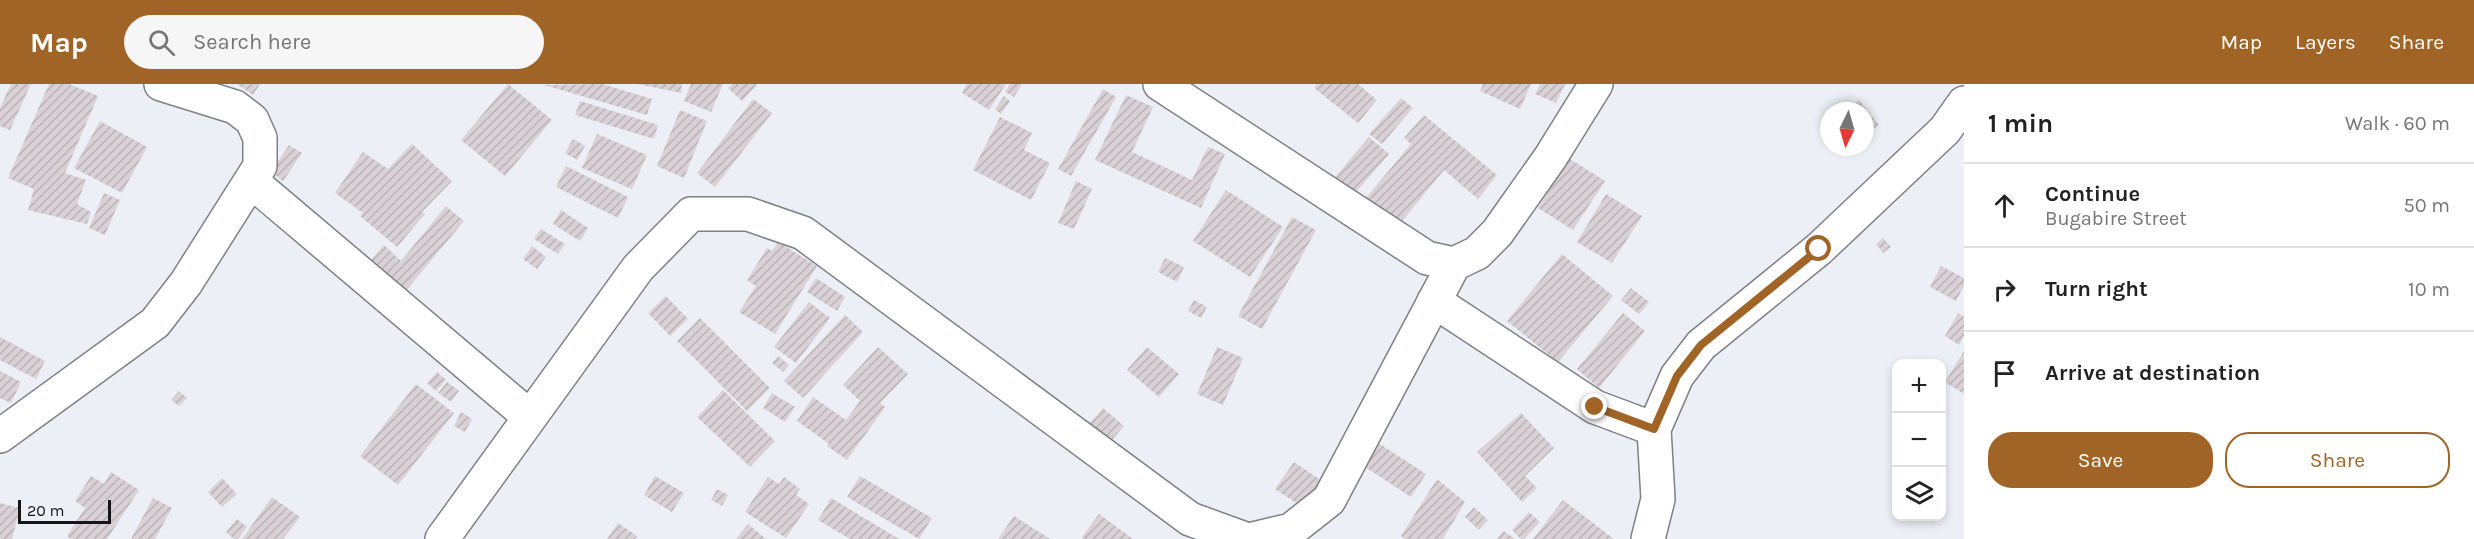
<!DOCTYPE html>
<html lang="en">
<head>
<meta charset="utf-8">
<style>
  body { margin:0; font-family:Karla,sans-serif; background:#f6f6f6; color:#222 }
  .controls { position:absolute; right:18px; bottom:18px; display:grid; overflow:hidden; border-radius:12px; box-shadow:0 3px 9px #0003 }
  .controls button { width:54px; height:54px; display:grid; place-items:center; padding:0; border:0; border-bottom:2px solid #e0e0e0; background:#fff; color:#222; font:30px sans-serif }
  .compass { position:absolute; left:1820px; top:18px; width:54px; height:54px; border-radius:50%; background:#fff; box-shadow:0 3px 9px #0003; rotate:185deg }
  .scale { position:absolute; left:18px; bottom:15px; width:93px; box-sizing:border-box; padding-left:6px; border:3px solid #151618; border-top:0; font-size:16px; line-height:21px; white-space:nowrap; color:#151618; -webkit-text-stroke:4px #edeff6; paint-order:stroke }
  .stop { position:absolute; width:18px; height:18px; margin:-14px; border:4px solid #a06427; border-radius:50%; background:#fff }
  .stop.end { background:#a06427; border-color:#fff; box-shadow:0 2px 6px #0008 }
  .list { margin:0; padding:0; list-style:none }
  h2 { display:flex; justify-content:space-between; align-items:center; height:78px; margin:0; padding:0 24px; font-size:26px }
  h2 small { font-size:20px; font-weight:400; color:#767676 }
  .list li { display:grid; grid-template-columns:39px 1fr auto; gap:18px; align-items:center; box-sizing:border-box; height:84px; padding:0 24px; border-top:2px solid #e0e0e0 }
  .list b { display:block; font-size:22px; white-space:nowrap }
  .list p { margin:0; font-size:20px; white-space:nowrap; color:#767676 }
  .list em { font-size:20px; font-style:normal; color:#767676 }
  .actions { display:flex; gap:12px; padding:18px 24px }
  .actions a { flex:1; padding:14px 0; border:2px solid #a06427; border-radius:24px; text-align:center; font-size:21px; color:#a06427 }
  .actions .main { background:#a06427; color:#fff }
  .icon { flex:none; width:33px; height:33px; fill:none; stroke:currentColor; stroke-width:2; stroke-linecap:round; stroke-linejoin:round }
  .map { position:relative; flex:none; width:1964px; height:455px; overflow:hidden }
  header { display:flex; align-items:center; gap:36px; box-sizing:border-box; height:84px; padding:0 30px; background:#a06427; color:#fff }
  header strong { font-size:28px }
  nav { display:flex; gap:33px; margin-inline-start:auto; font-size:21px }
  .search { width:420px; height:54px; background:#f6f6f6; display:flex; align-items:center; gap:15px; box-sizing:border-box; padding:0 21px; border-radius:33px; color:#767676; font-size:22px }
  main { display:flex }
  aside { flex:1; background:#fff }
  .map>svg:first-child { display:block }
  .building { fill:url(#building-hatch) }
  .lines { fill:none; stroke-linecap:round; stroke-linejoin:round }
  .street-casing { stroke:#7f8086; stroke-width:36 }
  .street { stroke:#fff; stroke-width:33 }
  .route { stroke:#a06427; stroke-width:8 }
</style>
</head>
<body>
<header>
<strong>Map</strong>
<div class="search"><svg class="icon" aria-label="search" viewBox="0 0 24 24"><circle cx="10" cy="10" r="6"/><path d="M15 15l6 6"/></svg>Search here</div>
<nav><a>Map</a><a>Layers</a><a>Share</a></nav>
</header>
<main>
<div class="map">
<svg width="1964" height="455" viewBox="0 0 1964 455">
  <defs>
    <pattern id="building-hatch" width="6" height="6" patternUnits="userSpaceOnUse" patternTransform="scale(1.5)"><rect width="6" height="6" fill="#d9d1d5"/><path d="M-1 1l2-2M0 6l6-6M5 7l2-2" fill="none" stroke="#b9b3b6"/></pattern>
  </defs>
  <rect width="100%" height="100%" fill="#edeff6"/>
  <path class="building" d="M11 0H31L10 46 0 42V24Z
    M49 0H69L98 12 65 89 86 96 77 120 91 128 87 140 28 126 34 105 8 94Z
    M237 0H260L253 11Z
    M508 0 552 36 505 92 461 56Z
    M602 0 652 15 647 31 544 1Z
    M638 0H682L681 9Z
    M691 0H723L711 28 684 17Z
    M732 0H755L757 1 742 17 728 4Z
    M967 0H1006L989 26 962 9Z
    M1010 0H1022L1014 13 1005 8Z
    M1317 0H1358L1377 16 1358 39 1314 4Z
    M1483 0H1531L1520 25 1480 7Z
    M1540 0H1565L1556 19 1535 10Z
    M1103 5 1116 13 1071 92 1058 85Z
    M1126 11 1153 23 1132 68 1192 96 1208 63 1225 70 1201 124 1095 76Z
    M1004 12 1010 17 1001 30 995 25Z
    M1401 14 1413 24 1382 60 1369 50Z
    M753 15 772 29 715 103 697 89Z
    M1859 16 1879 41 1865 52V27H1845Z
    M580 17 658 41 654 55 575 31Z
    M680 26 707 37 684 94 657 82Z
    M1424 31 1497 91 1478 115 1444 86 1398 142 1365 115 1411 60 1404 54Z
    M1000 33 1032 49 1024 66 1050 79 1031 116 973 86Z
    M100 37 147 63 122 109 74 84Z
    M597 50 647 71 632 105 582 84Z
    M1369 53 1389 70 1350 115 1330 99Z
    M573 55 585 62 577 76 565 69Z
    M412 60 452 97 422 128 425 130 397 163 360 132 363 129 335 109 363 68 388 85Z
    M289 61 302 69 283 97 271 88Z
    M1570 75 1605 97 1573 146 1538 124Z
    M566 82 628 113 618 134 556 103Z
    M1076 97 1092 105 1074 145 1058 139Z
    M1226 106 1283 143 1250 193 1193 157Z
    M104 109 120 116 105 151 89 144Z
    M1606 110 1642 132 1612 179 1577 158Z
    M446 122 464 137 404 209 369 178 384 161 401 177Z
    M561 126 588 144 580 157 553 140Z
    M1292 133 1316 146 1262 245 1238 232Z
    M541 145 565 160 558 170 534 155Z
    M1883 154 1891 163 1883 169 1876 160Z
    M778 158 817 182 775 250 739 228 756 202 747 196 767 164 772 167Z
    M532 162 546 173 537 185 523 175Z
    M1562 170 1613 212 1558 278 1507 237Z
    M1165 174 1184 183 1177 198 1158 188Z
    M1941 182 1964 194V201L1956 217 1930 203Z
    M816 194 845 213 837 227 807 208Z
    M1631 204 1649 218 1639 230 1621 216Z
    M666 212 688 235 670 252 648 229Z
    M1194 216 1207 223 1201 234 1188 227Z
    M809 218 830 234 796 279 774 263Z
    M1623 229 1645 247 1599 304 1577 285Z
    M1958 229 1964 233V252L1959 261 1945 252Z
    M845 231 863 248 803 314 784 297Z
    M700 234 770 304 747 327 677 257Z
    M0 253 45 277 36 295 0 276Z
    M878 263 908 290 880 319 885 323 847 376 827 362 829 360 797 337 813 313 846 336 860 317 843 301Z
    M1147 263 1179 290 1159 313 1127 286Z
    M1217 263 1243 274 1223 321 1197 310Z
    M1964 267V310L1945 298Z
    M778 272 789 281 783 288 772 279Z
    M0 287 21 298 11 319 0 314Z
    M437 288 446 296 436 307 427 299Z
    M447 298 459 307 451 318 438 309Z
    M416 300 454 329 398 401 360 372Z
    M723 306 775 357 750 383 697 333Z
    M179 307 187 314 179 322 171 316Z
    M772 309 795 323 785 338 763 324Z
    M1103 324 1124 342 1110 358 1089 340Z
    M461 328 472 335 465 348 454 342Z
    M1521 329 1554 364 1525 392 1537 404 1522 418 1477 368Z
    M1377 358 1426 390 1411 413 1362 381Z
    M1294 378 1322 397 1304 424 1275 405Z
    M111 388 139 406 107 455H71L67 452 85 424 75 417 91 392 104 400Z
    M655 392 684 409 672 428 644 411Z
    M860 392 932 434 919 455 847 413Z
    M768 393 779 400 784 393 800 405 796 411 809 420 786 454 745 428Z
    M222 394 237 410 222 423 208 408Z
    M1437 395 1465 418 1443 455H1405L1401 452Z
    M717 405 728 411 722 422 711 416Z
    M272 413 300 433 283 455H242Z
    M153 414 172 424 155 455H131Z
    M831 414 899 455H850L818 436Z
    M1563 416 1614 455H1533Z
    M0 419 20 424 12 455H0Z
    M1474 423 1488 436 1479 446 1465 433Z
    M1529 428 1540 438 1524 455H1521L1512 446Z
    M1099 430 1133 455H1084L1082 453Z
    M1014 432 1050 455H998Z
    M237 435 247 443 238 455H234L226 448Z
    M618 439 637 452 635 455H607Z
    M748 440 766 455H736Z
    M1504 447 1515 455H1497Z"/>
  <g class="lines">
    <g class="street-casing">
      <path id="street" d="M1160 0 1427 174 1454 180 1477 169 1497 149 1550 74 1596 0
        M251 97 530 333
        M1434 217 1595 323 1654 345
        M0 352 155 239 186 199 260 82V54L252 36 235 23 161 0
        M442 455 638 184 691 130H748L803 149 1190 435 1245 455
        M1253 455 1291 446 1329 416 1454 180
        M1648 455 1658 415 1654 345 1677 292 1701 261 1819 165 1945 46 1964 19"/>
    </g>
    <use href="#street" class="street"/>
  </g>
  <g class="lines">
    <path class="route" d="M1595 323 1654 345 1677 292 1701 261 1819 165"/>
  </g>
</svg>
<div class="controls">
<button>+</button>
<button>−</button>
<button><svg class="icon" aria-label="layers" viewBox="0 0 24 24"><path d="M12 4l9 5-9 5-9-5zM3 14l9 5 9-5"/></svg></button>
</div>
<svg class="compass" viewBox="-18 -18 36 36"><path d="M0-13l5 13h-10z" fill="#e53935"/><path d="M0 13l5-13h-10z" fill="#767676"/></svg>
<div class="scale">20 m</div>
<div class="stop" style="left:1819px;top:165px"></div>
<div class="stop end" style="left:1595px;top:323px"></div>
</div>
<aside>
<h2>1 min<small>Walk · 60 m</small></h2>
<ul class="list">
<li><svg class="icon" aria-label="ahead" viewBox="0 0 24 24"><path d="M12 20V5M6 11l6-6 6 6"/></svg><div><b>Continue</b><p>Bugabire Street</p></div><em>50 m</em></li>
<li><svg class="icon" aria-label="right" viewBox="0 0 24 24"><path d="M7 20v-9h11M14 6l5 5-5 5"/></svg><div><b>Turn right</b></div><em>10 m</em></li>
<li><svg class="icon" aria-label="arrive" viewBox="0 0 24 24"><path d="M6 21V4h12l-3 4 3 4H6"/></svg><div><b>Arrive at destination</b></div></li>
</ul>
<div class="actions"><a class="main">Save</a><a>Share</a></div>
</aside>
</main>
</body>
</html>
